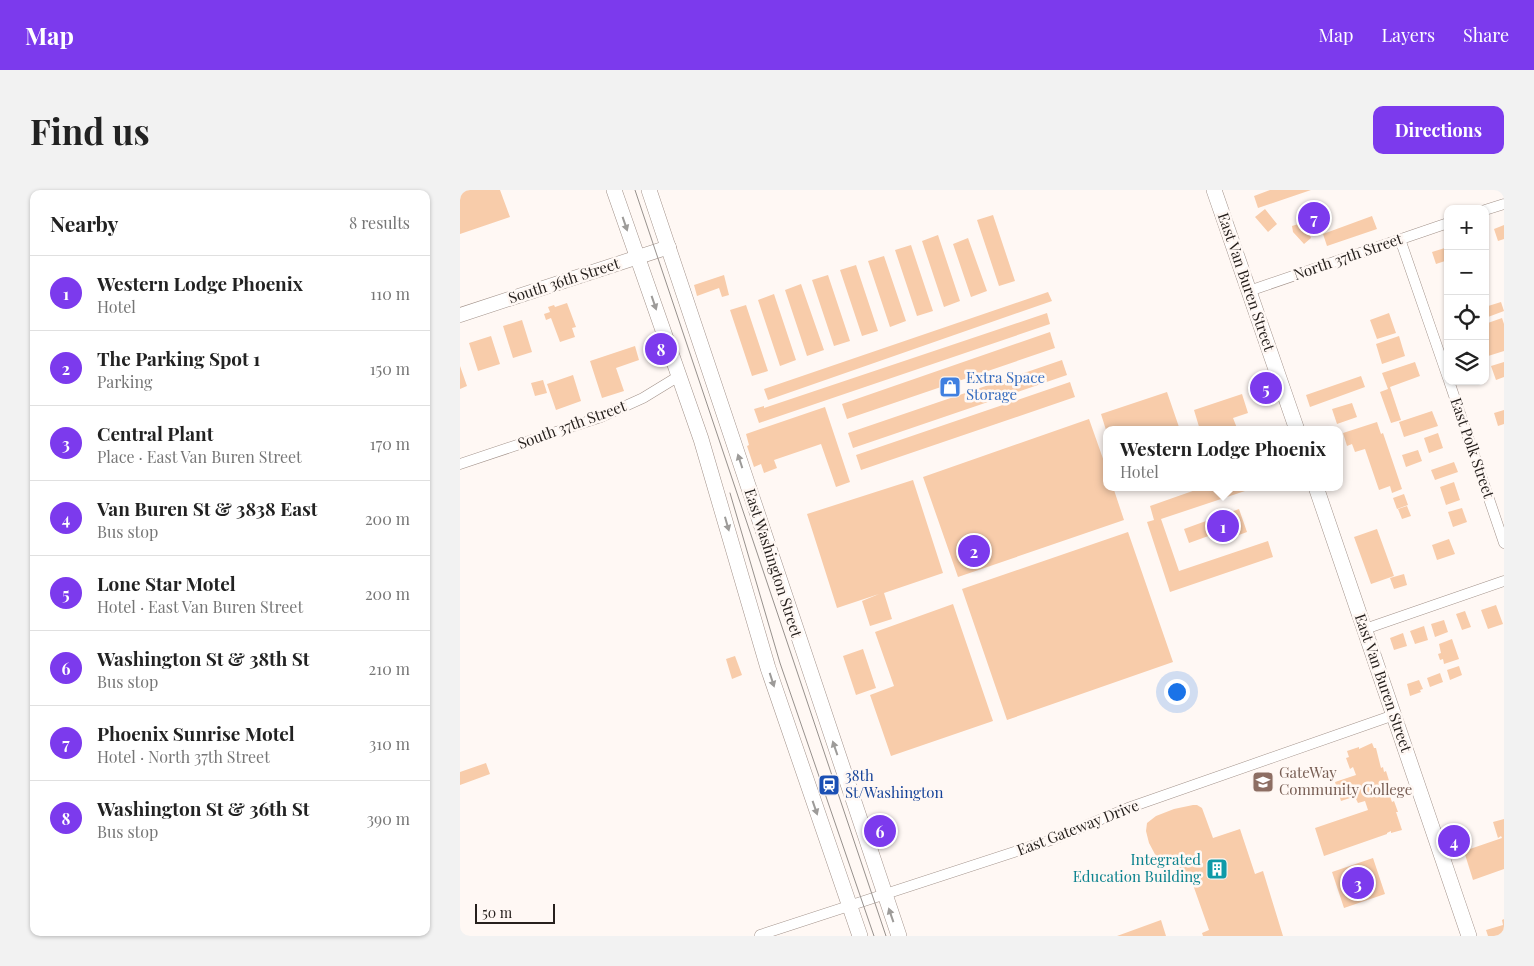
<!DOCTYPE html>
<html lang="en">
<head>
<meta charset="utf-8">
<style>
  body { margin:0; font-family:"Playfair Display",serif; background:#f2f2f2; color:#222 }
  .controls { position:absolute; right:15px; top:15px; display:grid; overflow:hidden; border-radius:10px; box-shadow:0 1px 4px #0004 }
  .controls button { width:45px; height:45px; display:grid; place-items:center; padding:0; border:0; border-bottom:1px solid #e0e0e0; background:#fff; color:#222; font:25px sans-serif }
  .scale { position:absolute; left:15px; bottom:12px; width:80px; box-sizing:border-box; padding-left:5px; border:2px solid #26201d; border-top:0; font-size:14px; line-height:18px; white-space:nowrap; color:#26201d; -webkit-text-stroke:4px #fff8f4; paint-order:stroke }
  .you { position:absolute; left:716px; top:501px; width:18px; height:18px; margin:-12px; border:4px solid #fff; border-radius:50%; background:#1a73e8; box-shadow:0 0 0 8px #1a73e833 }
  .badge { display:grid; place-items:center; width:32px; height:32px; border-radius:50%; background:#7c3aed; color:#fff; font-size:16px; font-weight:700 }
  .pin { position:absolute; translate:-50% -50%; border:2px solid #fff; box-shadow:0 1px 5px #0006 }
  .popup { position:absolute; left:643px; top:236px; width:240px; height:65px; box-sizing:border-box; display:grid; place-content:center; border-radius:10px; background:#fff; filter:drop-shadow(0 1px 4px #0005); font-size:16px; white-space:nowrap; color:#767676 }
  .popup b { font-size:19px; color:#222 }
  .popup::after { content:''; position:absolute; left:50%; top:100%; margin-left:-10px; border:10px solid transparent; border-top-color:#fff }
  .list { margin:0; padding:0; list-style:none }
  h2 { display:flex; justify-content:space-between; align-items:center; height:65px; margin:0; padding:0 20px; font-size:21px }
  h2 small { font-size:16px; font-weight:400; color:#767676 }
  .list li { display:grid; grid-template-columns:32px 1fr auto; gap:15px; align-items:center; box-sizing:border-box; height:75px; padding:0 20px; border-top:1px solid #e0e0e0 }
  .list b { display:block; font-size:19px; white-space:nowrap }
  .list p { margin:0; font-size:16px; white-space:nowrap; color:#767676 }
  .list em { font-size:16px; font-style:normal; color:#767676 }
  .icon { flex:none; width:28px; height:28px; fill:none; stroke:currentColor; stroke-width:2; stroke-linecap:round; stroke-linejoin:round }
  .map { position:relative; flex:none; width:1044px; height:746px; overflow:hidden; border-radius:10px }
  header { display:flex; align-items:center; gap:30px; box-sizing:border-box; height:70px; padding:0 25px; background:#7c3aed; color:#fff }
  header strong { font-size:24px }
  nav { display:flex; gap:28px; margin-inline-start:auto; font-size:18px }
  .intro { display:flex; align-items:center; justify-content:space-between; box-sizing:border-box; height:120px; padding:0 30px }
  h1 { margin:0; font-size:35px }
  .button { padding:12px 22px; border-radius:10px; background:#7c3aed; color:#fff; font-size:18px; font-weight:700 }
  main { display:flex; gap:30px; padding:0 30px }
  aside { flex:1; background:#fff; border-radius:10px; box-shadow:0 1px 4px #0004 }
  .map>svg:first-child { display:block }
  .building { fill:#f8ccaa }
  .lines { fill:none; stroke-linecap:round; stroke-linejoin:round }
  .street-casing { stroke:#a2928a; stroke-width:11 }
  .secondary-casing { stroke:#a2928a; stroke-width:15 }
  .primary-casing { stroke:#a2928a; stroke-width:16 }
  .street { stroke:#fff; stroke-width:10 }
  .secondary { stroke:#fff; stroke-width:14 }
  .primary { stroke:#fff; stroke-width:15 }
  .tram { stroke:#97918d; stroke-width:1 }
  .oneway { fill:#9d9b99 }
  .labels { text-anchor:middle; stroke-width:5; stroke-linejoin:round; paint-order:stroke }
  .street-label { font-size:15px; fill:#26201d; stroke:#fff8f4 }
  .shop-label { font-size:15px; fill:#366cbe; stroke:#fff8f4; text-anchor:start }
  .education-label { font-size:15px; fill:#785e54; stroke:#fff8f4; text-anchor:start }
  .transit-label { font-size:15px; fill:#164399; stroke:#fff8f4; text-anchor:start }
  .culture-label { font-size:15px; fill:#0d838f; stroke:#fff8f4; text-anchor:end }
</style>
</head>
<body>
<header>
<strong>Map</strong>
<nav><a>Map</a><a>Layers</a><a>Share</a></nav>
</header>
<div class="intro"><h1>Find us</h1><a class="button">Directions</a></div>
<main>
<aside>
<h2>Nearby<small>8 results</small></h2>
<ul class="list">
<li><span class="badge">1</span><div><b>Western Lodge Phoenix</b><p>Hotel</p></div><em>110 m</em></li>
<li><span class="badge">2</span><div><b>The Parking Spot 1</b><p>Parking</p></div><em>150 m</em></li>
<li><span class="badge">3</span><div><b>Central Plant</b><p>Place · East Van Buren Street</p></div><em>170 m</em></li>
<li><span class="badge">4</span><div><b>Van Buren St &amp; 3838 East</b><p>Bus stop</p></div><em>200 m</em></li>
<li><span class="badge">5</span><div><b>Lone Star Motel</b><p>Hotel · East Van Buren Street</p></div><em>200 m</em></li>
<li><span class="badge">6</span><div><b>Washington St &amp; 38th St</b><p>Bus stop</p></div><em>210 m</em></li>
<li><span class="badge">7</span><div><b>Phoenix Sunrise Motel</b><p>Hotel · North 37th Street</p></div><em>310 m</em></li>
<li><span class="badge">8</span><div><b>Washington St &amp; 36th St</b><p>Bus stop</p></div><em>390 m</em></li>
</ul>
</aside>
<div class="map">
<svg width="1044" height="746" viewBox="0 0 1044 746">
  <rect width="100%" height="100%" fill="#fff8f4"/>
  <path class="building" d="M0 0H40L50 27 0 44Z
    M810 0H851L798 18 794 6Z
    M805 19 817 34 808 42 795 27Z
    M533 25 555 91 539 96 517 30Z
    M912 26 917 39 867 56 863 44Z
    M845 32 851 48 844 54 833 42 832 36Z
    M1044 35V49L1038 51 1034 39Z
    M478 45 500 111 484 117 462 51Z
    M508 48 527 101 511 107 493 54Z
    M451 55 473 121 457 126 435 60Z
    M988 57V70L976 74 972 62Z
    M424 66 446 131 430 137 408 71Z
    M396 75 418 141 402 146 380 80Z
    M264 85 269 105 262 107 259 98 237 106 234 95Z
    M368 85 390 151 374 156 352 90Z
    M341 94 364 160 347 166 325 100Z
    M588 102 592 111 308 210 304 199Z
    M314 104 336 170 320 176 298 110Z
    M1041 112 1044 121 1028 127 1025 117Z
    M107 113 116 137 112 138 115 147 100 152 91 128 86 130 84 124 90 122 88 117 94 115 95 117Z
    M286 115 308 181 292 186 270 120Z
    M587 123 590 134 299 233 294 219 304 216V218Z
    M929 123 936 143 917 149 910 130Z
    M1042 128 1044 134V161L1025 167V151L1029 149 1025 134Z
    M62 130 72 162 53 168 43 136Z
    M590 142 595 158 387 229 382 214Z
    M31 146 40 174 18 181 9 153Z
    M939 146 945 166 922 174 916 154Z
    M175 156 179 170 156 178 164 201 142 208 130 171Z
    M602 170 607 185 393 258 388 243Z
    M955 172 960 186 930 197 941 230 931 233 920 202 928 199 922 183Z
    M1044 172V187L1036 190 1031 176Z
    M0 176 7 196 0 199Z
    M113 185 121 211 96 220 87 194Z
    M901 186 905 197 850 217 846 205Z
    M83 190 87 203 75 206 71 193Z
    M610 192 615 207 401 280 396 265Z
    M707 202 720 240H646L641 224Z
    M782 204 788 223 773 228 777 238 740 240 734 220Z
    M892 213 897 227 877 234 872 219Z
    M365 217 390 292 376 297 361 254 314 270 317 278 304 283 301 274 294 277 287 256 289 255 286 244Z
    M1044 220V234L1038 236 1034 223Z
    M972 221 978 236 944 247 939 232Z
    M629 229 647 280V297H653L664 330 498 387 463 287Z
    M917 232 921 244 923 243 942 299 932 303 930 296 919 300 905 259 895 262 892 254 887 256 883 243Z
    M978 243 983 258 969 263 964 248Z
    M958 260 962 271 946 277 942 265Z
    M994 272 998 282 975 290 971 280Z
    M453 290 483 383 424 403 432 429 410 436 402 411 419 404 377 418 347 324Z
    M994 292 1000 310 986 315 980 297Z
    M744 297 794 298 701 329 719 381 808 351 813 367 710 402 687 332 694 330 690 316Z
    M944 304 948 315 937 319 933 308Z
    M947 316 951 326 942 329 938 319Z
    M1002 318 1007 332 993 337 988 322Z
    M779 319 787 342 768 349 765 340 729 353 724 339Z
    M917 339 934 386 911 394 894 347Z
    M668 342 713 472 547 530 502 399Z
    M989 349 995 364 977 370 972 355Z
    M944 384 947 395 934 399 930 388Z
    M493 414 533 531 431 566 410 505 434 496 415 442Z
    M1036 415 1043 434 1028 439 1021 420Z
    M1005 421 1011 437 1002 440 996 424Z
    M984 430 988 442 975 447 971 434Z
    M964 436 968 450 955 454 950 441Z
    M943 443 947 456 934 460 930 448Z
    M992 449 999 469 984 474 983 469 980 470 978 464 981 463 979 454Z
    M403 459 416 498 396 505 383 466Z
    M275 466 282 485 272 489 266 469Z
    M999 476 1002 485 990 490 987 480Z
    M980 483 983 492 970 497 967 488Z
    M959 490 963 499 960 500 961 502 950 506 947 494Z
    M912 553 914 558H916L921 578 923 577 924 582 926 581 931 597 927 598 932 612 934 611 938 622H936L942 640 931 643V641L927 643V644L864 666 855 638 908 620 905 611 898 613 896 609H894L893 607 881 611 875 592 896 585 893 577 890 579 886 568 889 567 887 561 899 557V559Z
    M26 573 30 584 0 595V582Z
    M733 615H737L742 618 753 648 780 639 795 684 803 681 823 746H743L742 743 749 740 732 692 725 694 719 677 726 674 723 665 706 670 697 668 689 653 686 641 687 633 696 626 714 619Z
    M1044 629V679L1013 690 1003 658 1006 657 1007 660 1042 648 1041 646 1038 648 1033 632Z
    M913 668 925 704 884 718 872 682Z
    M1044 729V746H1028L1026 740 1043 735 1042 730Z
    M701 730 706 746H657Z"/>
  <g class="lines">
    <g class="street-casing">
      <path id="street" d="M1025 20 1044 14
        M940 49 988 188
        M789 101 988 33
        M989 191 1044 353
        M0 274 141 227 183 208 219 186
        M905 439 1044 391
        M300 745 594 649 668 618 934 525"/>
    </g>
    <g class="secondary-casing">
      <path id="secondary" d="M0 125 209 57"/>
    </g>
    <g class="primary-casing">
      <path id="primary" d="M154 0 241 249 308 478 400 746
        M189 0 439 746
        M754 0 837 240
        M856 297 1009 746"/>
    </g>
    <use href="#street" class="street"/>
    <use href="#secondary" class="secondary"/>
    <use href="#primary" class="primary"/>
    <path class="tram" d="M175 0 426 746
      M270 303 320 473 414 746"/>
  </g>
  <defs><path id="oneway-solid" d="M-6-.8H1V-3.2L6.5 0L1 3.2V.8H-6Z" transform="scale(1.25)"/></defs>
  <g class="oneway">
    <use href="#oneway-solid" transform="translate(165 34) rotate(71)"/>
    <use href="#oneway-solid" transform="translate(194 113) rotate(71)"/>
    <use href="#oneway-solid" transform="translate(280 271) rotate(-108)"/>
    <use href="#oneway-solid" transform="translate(267 334) rotate(74)"/>
    <use href="#oneway-solid" transform="translate(312 490) rotate(72)"/>
    <use href="#oneway-solid" transform="translate(375 558) rotate(-109)"/>
    <use href="#oneway-solid" transform="translate(355 618) rotate(71)"/>
    <use href="#oneway-solid" transform="translate(431 725) rotate(-109)"/>
  </g>
  <defs>
    <g id="shop-square" transform="scale(1.125)"><rect x="-9" y="-9" width="18" height="18" rx="4" fill="#3f7fe0" stroke="#fff8f4"/><path d="M-5-2.5h2.3a2.7 3.5 0 0 1 5.4 0H5L5.5 6h-11ZM-1.5-2.5h3a1.5 2.3 0 0 0-3 0Z" fill="#fff"/></g>
    <g id="university-square" transform="scale(1.125)"><rect x="-9" y="-9" width="18" height="18" rx="4" fill="#8d6e63" stroke="#fff8f4"/><path d="M0-5L7-2L0 1L-7-2ZM-4 1L0 2.5L4 1V4Q0 6-4 4Z" fill="#fff"/></g>
    <g id="station-square" transform="scale(1.125)"><rect x="-9" y="-9" width="18" height="18" rx="4" fill="#1a4fb4" stroke="#fff8f4"/><path d="M-3-6H3Q5-6 5-4V2Q5 4 3 4L4.5 6H3L1.5 4h-3L-3 6H-4.5L-3 4Q-5 4-5 2V-4Q-5-6-3-6ZM-3.5-4v3h7v-3ZM-3.5 1v1.5H-2V1ZM2 1v1.5H3.5V1Z" fill="#fff"/></g>
    <g id="building-square" transform="scale(1.125)"><rect x="-9" y="-9" width="18" height="18" rx="4" fill="#0f9aa8" stroke="#fff8f4"/><path d="M-4-6H4V6H1V3H-1V6H-4ZM-2.5-4.3h1.7v1.8h-1.7ZM.8-4.3h1.7v1.8H.8ZM-2.5-1h1.7V.8h-1.7ZM.8-1h1.7V.8H.8Z" fill="#fff"/></g>
  </defs>
  <g fill-rule="evenodd">
    <use href="#shop-square" x="490" y="197"/>
    <use href="#university-square" x="803" y="592"/>
    <use href="#station-square" x="369" y="595"/>
    <use href="#building-square" x="757" y="679"/>
  </g>
  <g class="labels">
    <g class="street-label">
      <text transform="translate(888 67) rotate(-19)" y="5">North 37th Street</text>
      <text transform="translate(104 91) rotate(-18)" y="5">South 36th Street</text>
      <text transform="translate(786 92) rotate(71)" y="5">East Van Buren Street</text>
      <text transform="translate(112 235) rotate(-20)" y="5">South 37th Street</text>
      <text transform="translate(1012 258) rotate(71)" y="5">East Polk Street</text>
      <text transform="translate(313 373) rotate(72)" y="5">East Washington Street</text>
      <text transform="translate(923 493) rotate(71)" y="5">East Van Buren Street</text>
      <text transform="translate(618 638) rotate(-21)" y="5">East Gateway Drive</text>
    </g>
    <g class="shop-label">
      <text x="506" y="193">Extra Space<tspan x="506" dy="17">Storage</tspan></text>
    </g>
    <g class="education-label">
      <text x="819" y="588">GateWay<tspan x="819" dy="17">Community College</tspan></text>
    </g>
    <g class="transit-label">
      <text x="385" y="591">38th<tspan x="385" dy="17">St/Washington</tspan></text>
    </g>
    <g class="culture-label">
      <text x="741" y="675">Integrated<tspan x="741" dy="17">Education Building</tspan></text>
    </g>
  </g>
</svg>
<div class="controls">
<button>+</button>
<button>−</button>
<button><svg class="icon" aria-label="locate" viewBox="0 0 24 24"><circle cx="12" cy="12" r="6"/><path d="M12 2v4M12 18v4M2 12h4M18 12h4"/></svg></button>
<button><svg class="icon" aria-label="layers" viewBox="0 0 24 24"><path d="M12 4l9 5-9 5-9-5zM3 14l9 5 9-5"/></svg></button>
</div>
<div class="scale">50 m</div>
<div class="you"></div>
<div class="pin badge" style="left:763px;top:336px">1</div>
<div class="popup"><b>Western Lodge Phoenix</b>Hotel</div>
<div class="pin badge" style="left:514px;top:361px">2</div>
<div class="pin badge" style="left:898px;top:693px">3</div>
<div class="pin badge" style="left:994px;top:651px">4</div>
<div class="pin badge" style="left:806px;top:198px">5</div>
<div class="pin badge" style="left:420px;top:641px">6</div>
<div class="pin badge" style="left:854px;top:28px">7</div>
<div class="pin badge" style="left:201px;top:159px">8</div>
</div>
</main>
</body>
</html>
